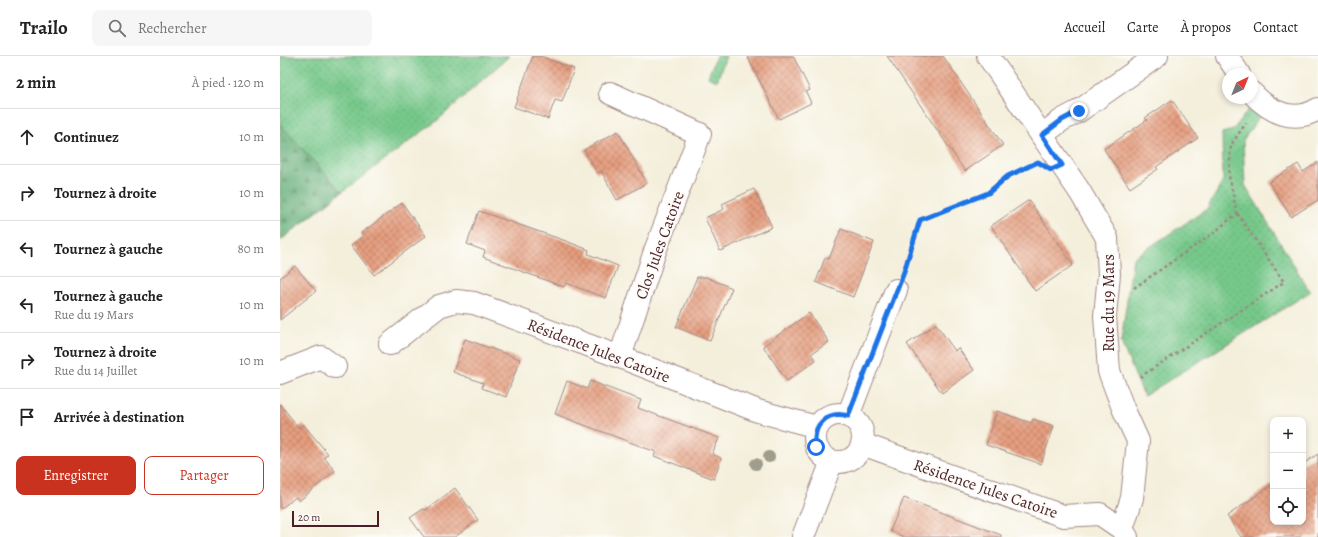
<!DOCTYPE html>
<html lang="fr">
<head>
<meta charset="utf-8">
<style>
  body { margin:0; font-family:Alegreya,serif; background:#f6f6f6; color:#222 }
  .controls { position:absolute; right:12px; bottom:12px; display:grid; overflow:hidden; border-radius:8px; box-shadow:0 2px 6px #0003 }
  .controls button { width:36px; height:36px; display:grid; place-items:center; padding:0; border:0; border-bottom:1px solid #e0e0e0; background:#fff; color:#222; font:20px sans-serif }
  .compass { position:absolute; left:942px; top:12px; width:36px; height:36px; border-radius:50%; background:#fff; box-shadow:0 2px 6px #0003; rotate:43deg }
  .scale { position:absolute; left:12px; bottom:10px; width:87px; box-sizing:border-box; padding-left:4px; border:2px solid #4a1f2b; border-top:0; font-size:11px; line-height:14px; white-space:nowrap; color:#4a1f2b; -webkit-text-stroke:3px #fdfcf7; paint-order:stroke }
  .stop { position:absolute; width:12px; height:12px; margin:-9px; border:3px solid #1a73e8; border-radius:50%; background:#fff }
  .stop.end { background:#1a73e8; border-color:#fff; box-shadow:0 1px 4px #0008 }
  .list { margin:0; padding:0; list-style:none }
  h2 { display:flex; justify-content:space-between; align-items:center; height:52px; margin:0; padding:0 16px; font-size:17px }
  h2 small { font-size:13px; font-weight:400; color:#767676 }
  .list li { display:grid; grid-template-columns:26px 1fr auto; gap:12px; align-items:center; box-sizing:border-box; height:56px; padding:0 16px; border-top:1px solid #e0e0e0 }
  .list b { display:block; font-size:15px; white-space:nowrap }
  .list p { margin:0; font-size:13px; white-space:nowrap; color:#767676 }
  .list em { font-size:13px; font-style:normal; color:#767676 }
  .actions { display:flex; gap:8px; padding:12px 16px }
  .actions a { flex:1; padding:9px 0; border:1px solid #c8321e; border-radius:8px; text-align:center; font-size:14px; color:#c8321e }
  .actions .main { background:#c8321e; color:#fff }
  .icon { flex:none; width:22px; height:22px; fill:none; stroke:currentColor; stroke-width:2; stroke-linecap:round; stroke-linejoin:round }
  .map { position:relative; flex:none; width:1038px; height:481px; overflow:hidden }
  header { display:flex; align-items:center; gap:24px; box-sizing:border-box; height:56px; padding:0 20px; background:#fff; border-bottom:1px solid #e0e0e0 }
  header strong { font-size:19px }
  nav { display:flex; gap:22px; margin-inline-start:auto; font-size:14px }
  .search { width:280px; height:36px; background:#f6f6f6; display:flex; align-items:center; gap:10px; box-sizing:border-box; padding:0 14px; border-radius:8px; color:#767676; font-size:15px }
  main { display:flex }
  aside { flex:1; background:#fff }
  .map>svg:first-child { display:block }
  .grass { fill:url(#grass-dots); stroke:#60745a }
  .forest { fill:url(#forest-firs); stroke:#556650 }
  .building { fill:url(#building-cross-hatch) }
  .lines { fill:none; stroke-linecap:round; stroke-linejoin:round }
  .minor-casing { stroke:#9f8783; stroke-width:24 }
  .path { stroke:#9f8783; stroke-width:2.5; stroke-dasharray:3 3; stroke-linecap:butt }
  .minor { stroke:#fff; stroke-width:22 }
  .tree { fill:#9f9d8c }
  .route { stroke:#1a73e8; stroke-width:5 }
  .labels { text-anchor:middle; stroke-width:4; stroke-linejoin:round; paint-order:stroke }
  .street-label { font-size:16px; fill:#4a1f2b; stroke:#fdfcf7 }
</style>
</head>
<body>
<header>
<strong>Trailo</strong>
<div class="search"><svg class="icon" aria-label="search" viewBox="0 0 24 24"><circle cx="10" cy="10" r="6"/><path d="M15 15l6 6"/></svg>Rechercher</div>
<nav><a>Accueil</a><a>Carte</a><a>À propos</a><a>Contact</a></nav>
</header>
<main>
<aside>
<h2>2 min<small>À pied · 120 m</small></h2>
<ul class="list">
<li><svg class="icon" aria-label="ahead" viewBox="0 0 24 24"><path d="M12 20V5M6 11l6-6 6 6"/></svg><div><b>Continuez</b></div><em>10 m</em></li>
<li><svg class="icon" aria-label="right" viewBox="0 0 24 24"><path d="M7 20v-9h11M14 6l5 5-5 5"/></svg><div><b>Tournez à droite</b></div><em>10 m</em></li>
<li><svg class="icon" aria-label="left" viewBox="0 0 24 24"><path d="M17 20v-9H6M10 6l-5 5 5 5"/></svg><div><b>Tournez à gauche</b></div><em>80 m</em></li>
<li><svg class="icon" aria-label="left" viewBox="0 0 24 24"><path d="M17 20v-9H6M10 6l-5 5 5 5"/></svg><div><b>Tournez à gauche</b><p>Rue du 19 Mars</p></div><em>10 m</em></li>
<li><svg class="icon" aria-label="right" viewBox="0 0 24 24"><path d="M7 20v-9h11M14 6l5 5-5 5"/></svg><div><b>Tournez à droite</b><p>Rue du 14 Juillet</p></div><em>10 m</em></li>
<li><svg class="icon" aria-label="arrive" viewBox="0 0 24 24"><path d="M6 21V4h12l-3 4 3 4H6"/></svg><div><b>Arrivée à destination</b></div></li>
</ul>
<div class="actions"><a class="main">Enregistrer</a><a>Partager</a></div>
</aside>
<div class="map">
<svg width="1038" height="481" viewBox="0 0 1038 481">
  <defs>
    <pattern id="grass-dots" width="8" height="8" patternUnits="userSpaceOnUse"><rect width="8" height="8" fill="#76c88a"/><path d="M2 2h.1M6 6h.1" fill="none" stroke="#68ab77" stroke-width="1.8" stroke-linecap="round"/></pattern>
    <pattern id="forest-firs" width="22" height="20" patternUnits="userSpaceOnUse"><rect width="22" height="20" fill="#60ac76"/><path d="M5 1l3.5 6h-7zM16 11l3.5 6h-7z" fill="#518b61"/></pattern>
    <pattern id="building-cross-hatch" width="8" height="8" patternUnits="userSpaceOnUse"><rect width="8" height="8" fill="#e69e7f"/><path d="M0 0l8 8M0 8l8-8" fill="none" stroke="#bc8068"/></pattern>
  </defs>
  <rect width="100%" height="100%" fill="#fdfcf7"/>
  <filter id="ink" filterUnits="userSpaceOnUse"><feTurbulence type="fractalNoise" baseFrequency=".025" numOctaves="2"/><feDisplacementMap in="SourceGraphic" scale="8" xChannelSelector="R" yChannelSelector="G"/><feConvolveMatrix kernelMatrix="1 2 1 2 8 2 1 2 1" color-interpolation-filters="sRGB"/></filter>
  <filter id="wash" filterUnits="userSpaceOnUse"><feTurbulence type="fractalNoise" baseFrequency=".012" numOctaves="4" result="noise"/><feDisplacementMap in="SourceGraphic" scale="16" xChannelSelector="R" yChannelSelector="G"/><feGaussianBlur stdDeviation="0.9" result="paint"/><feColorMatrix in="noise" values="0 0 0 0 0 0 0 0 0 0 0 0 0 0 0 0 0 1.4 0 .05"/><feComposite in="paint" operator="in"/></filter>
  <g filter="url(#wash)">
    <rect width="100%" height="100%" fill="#f4efdb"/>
    <path class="grass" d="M0 0H229L158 64 62 136 0 68Z
      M436 0H446L437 25 428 21Z
      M977 42 987 50 963 84 965 129 1030 236 864 340 841 286 853 202 927 153 943 125 942 77 953 74Z"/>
    <path class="forest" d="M0 68 62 136 0 185Z"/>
    <g id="blocks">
      <path class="building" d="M253 0H260L294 13 282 46 275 44 268 63 234 51Z
        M467 0H513L530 34 526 36 531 47 499 63Z
        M607 0H663L723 89 685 115Z
        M892 44 918 82 876 111 878 113 850 132 824 93 867 64 865 62Z
        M338 75 367 127 337 144 321 115 317 117 304 94Z
        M1038 106V144L1011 161 989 126 1018 108 1023 116Z
        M474 133 492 171 440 195 425 162 444 153 442 148Z
        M749 144 793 209 755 235 711 170Z
        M122 147 146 180 94 219 71 189 83 180 81 177Z
        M199 155 286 185 309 194 308 198 338 210 326 242 286 227 284 231 203 201 205 195 187 188Z
        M561 173 594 186 573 241 536 226 545 202 549 203Z
        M15 210 36 235 0 264V222Z
        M417 221H426L452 232 430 285 396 271Z
        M529 257 549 286 531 298 536 304 507 325 483 290Z
        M656 268 675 295 678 292 694 314 662 337 627 288Z
        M185 283 240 303 226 341 202 332 203 327 173 316Z
        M287 325 307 333 310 325 344 338 361 344 358 352 439 382 432 398 441 402 434 423 374 400 376 396 275 358Z
        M0 348 19 372 23 368 34 381 48 398 44 401 55 415 19 445 16 441 0 453Z
        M717 355 751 367 753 363 774 370 761 408 706 389Z
        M1038 398V481H961L947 460 993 428V466H1023V408Z
        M175 432 198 464 175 481H144L130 462 143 453 146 454Z
        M624 442 721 479V481H624L610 475Z"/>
    </g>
  </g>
  <g filter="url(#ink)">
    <use href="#blocks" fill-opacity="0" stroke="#9f8783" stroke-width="1"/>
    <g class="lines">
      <g class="minor-casing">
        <path id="minor" d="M708 0 800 136 827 182 829 218 825 260 829 315 843 352 858 385 852 442 842 473
          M947 0 959 18
          M330 37 420 78 375 195 340 301
          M972 37C990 56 1014 68 1038 53
          M762 79 782 64 799 55 877 0
          M110 288 159 250 176 245 194 247 340 301 478 355 537 371
          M0 317 41 301 55 311
          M535 382a24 24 0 1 1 48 0a24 24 0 1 1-48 0Z
          M568 360 616 234
          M582 388 783 460 820 458 842 473 847 481
          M523 481 552 405"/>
      </g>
      <path class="path" d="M625 211 640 164 708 137 728 120 750 110
        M854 232 935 176 957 157 949 120 951 89 966 67
        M860 321 1004 226 957 157"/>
      <use href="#minor" class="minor"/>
    </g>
    <g class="tree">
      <circle cx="489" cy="401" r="6"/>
      <circle cx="476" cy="408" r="6"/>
    </g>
  </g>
  <g class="lines" filter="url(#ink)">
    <path class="route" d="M536 391C531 370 547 354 568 360L624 216 640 164 708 137 728 120 758 106 771 114 782 109 762 79 782 64 799 55"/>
  </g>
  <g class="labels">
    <g class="street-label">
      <text transform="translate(379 189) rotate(-70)" y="6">Clos Jules Catoire</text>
      <text transform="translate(828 247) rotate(-90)" y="6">Rue du 19 Mars</text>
      <text transform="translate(319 294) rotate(21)" y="6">Résidence Jules Catoire</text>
      <text transform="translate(706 432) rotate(19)" y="6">Résidence Jules Catoire</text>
    </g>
  </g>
</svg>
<div class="controls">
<button>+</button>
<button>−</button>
<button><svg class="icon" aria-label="locate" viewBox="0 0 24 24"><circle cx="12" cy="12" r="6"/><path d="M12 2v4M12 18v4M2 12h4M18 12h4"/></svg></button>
</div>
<svg class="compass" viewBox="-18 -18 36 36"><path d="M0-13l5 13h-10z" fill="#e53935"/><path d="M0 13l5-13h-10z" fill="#767676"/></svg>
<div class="scale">20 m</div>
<div class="stop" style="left:536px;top:391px"></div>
<div class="stop end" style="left:799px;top:55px"></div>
</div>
</main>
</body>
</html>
